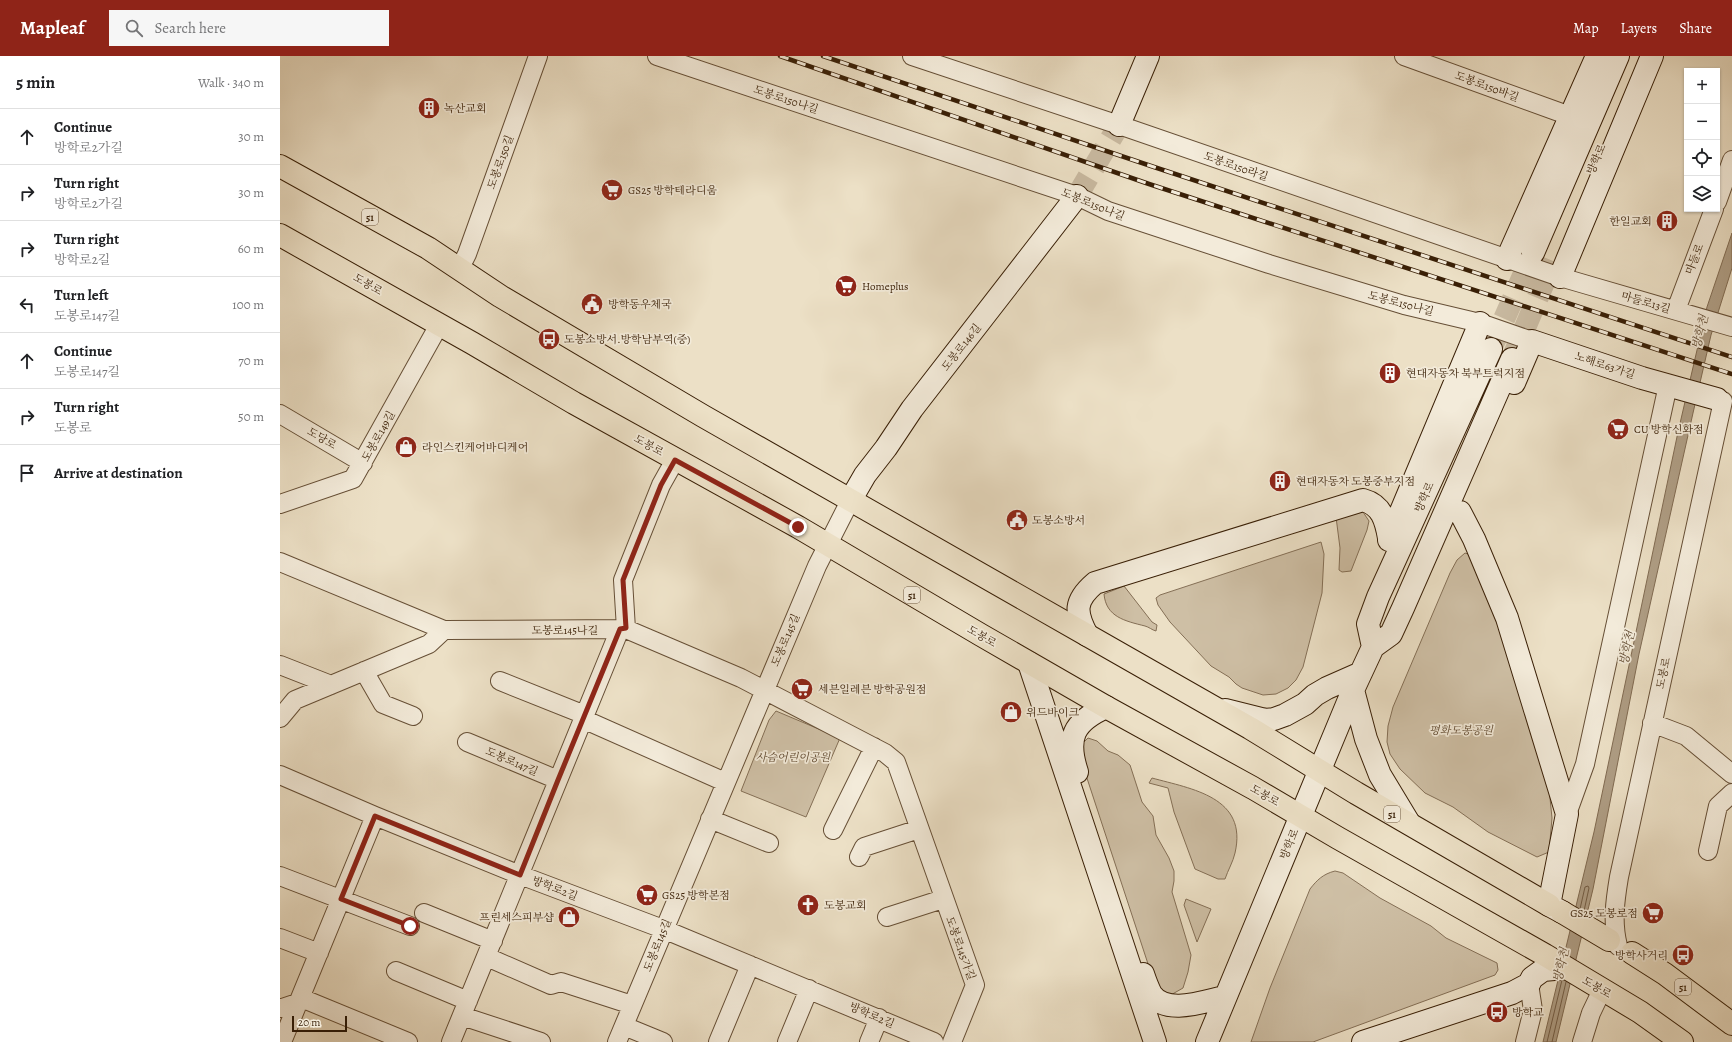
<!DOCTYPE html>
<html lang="en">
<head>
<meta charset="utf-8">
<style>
  body { margin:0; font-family:Alegreya,"Noto Serif KR",serif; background:#f6f6f6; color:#202124 }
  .controls { position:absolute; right:12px; top:12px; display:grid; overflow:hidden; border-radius:0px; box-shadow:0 1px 3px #0004 }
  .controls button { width:36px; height:36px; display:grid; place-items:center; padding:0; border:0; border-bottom:1px solid #e0e0e0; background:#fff; color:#202124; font:20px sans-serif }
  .scale { position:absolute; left:12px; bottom:10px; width:55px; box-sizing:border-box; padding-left:4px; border:2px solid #391f06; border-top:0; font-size:11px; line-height:14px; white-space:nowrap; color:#391f06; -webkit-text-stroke:3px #f3ebda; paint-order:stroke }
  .stop { position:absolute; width:12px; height:12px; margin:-9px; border:3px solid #8f2418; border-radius:50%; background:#fff }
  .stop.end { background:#8f2418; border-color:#fff; box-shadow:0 1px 4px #0008 }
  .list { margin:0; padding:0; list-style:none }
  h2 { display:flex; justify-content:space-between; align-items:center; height:52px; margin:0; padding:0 16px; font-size:17px }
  h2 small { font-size:13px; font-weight:400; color:#757577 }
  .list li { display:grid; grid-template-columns:26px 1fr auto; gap:12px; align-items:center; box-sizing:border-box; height:56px; padding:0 16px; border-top:1px solid #e0e0e0 }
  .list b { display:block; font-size:15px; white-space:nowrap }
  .list p { margin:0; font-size:13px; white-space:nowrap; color:#757577 }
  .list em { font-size:13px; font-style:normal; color:#757577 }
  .icon { flex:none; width:22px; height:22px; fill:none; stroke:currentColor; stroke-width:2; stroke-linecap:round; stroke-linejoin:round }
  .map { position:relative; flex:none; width:1452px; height:986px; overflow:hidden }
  header { display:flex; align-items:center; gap:24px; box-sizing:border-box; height:56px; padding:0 20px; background:#8f2418; color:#fff }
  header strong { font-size:19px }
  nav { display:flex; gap:22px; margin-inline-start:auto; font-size:14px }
  .search { width:280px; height:36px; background:#f6f6f6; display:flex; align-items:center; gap:10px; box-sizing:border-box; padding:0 14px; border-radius:0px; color:#757577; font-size:15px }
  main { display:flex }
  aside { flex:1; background:#fff }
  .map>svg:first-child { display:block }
  .green { fill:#cebfa5; stroke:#846f56 }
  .water { fill:#af9e85; stroke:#806b52 }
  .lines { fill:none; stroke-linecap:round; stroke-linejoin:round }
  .shore { stroke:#745e46; stroke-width:1 }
  .secondary-tunnel { stroke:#c8b9a0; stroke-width:22; stroke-dasharray:22 11; stroke-linecap:butt }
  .street-casing { stroke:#664f36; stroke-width:20 }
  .secondary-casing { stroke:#391f06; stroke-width:24 }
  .primary-casing { stroke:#391f06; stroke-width:24 }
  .street { stroke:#f3ebda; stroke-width:18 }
  .secondary { stroke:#f3ebda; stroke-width:22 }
  .primary { stroke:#ece0c6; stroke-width:22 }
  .rail-casing { stroke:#391f06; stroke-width:4.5 }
  .rail { stroke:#f3ebda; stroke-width:3; stroke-dasharray:9; stroke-linecap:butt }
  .route { stroke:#8f2418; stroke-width:5 }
  .labels { text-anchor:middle; stroke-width:3.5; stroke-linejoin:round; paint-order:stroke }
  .shield { fill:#f3ebda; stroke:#715c46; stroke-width:1 }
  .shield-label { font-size:10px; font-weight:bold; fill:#391f06 }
  .street-label { font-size:11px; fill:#391f06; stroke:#f3ebda }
  .poi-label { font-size:11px; fill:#391f06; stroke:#f3ebda; text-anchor:start }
  .park-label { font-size:11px; font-style:italic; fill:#5e472e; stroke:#f3ebda }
  .water-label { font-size:12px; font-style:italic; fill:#624b32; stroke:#f3ebda }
</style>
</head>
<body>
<header>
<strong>Mapleaf</strong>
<div class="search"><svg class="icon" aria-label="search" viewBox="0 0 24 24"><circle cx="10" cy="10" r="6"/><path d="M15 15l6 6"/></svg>Search here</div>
<nav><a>Map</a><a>Layers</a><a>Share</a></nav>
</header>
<main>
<aside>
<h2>5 min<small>Walk · 340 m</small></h2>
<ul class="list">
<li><svg class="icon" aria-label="ahead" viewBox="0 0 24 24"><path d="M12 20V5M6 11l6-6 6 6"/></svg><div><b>Continue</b><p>방학로2가길</p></div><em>30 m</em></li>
<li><svg class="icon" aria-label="right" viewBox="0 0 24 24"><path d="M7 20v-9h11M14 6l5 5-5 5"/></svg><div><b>Turn right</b><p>방학로2가길</p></div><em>30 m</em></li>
<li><svg class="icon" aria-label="right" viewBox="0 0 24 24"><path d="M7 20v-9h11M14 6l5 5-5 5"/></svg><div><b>Turn right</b><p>방학로2길</p></div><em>60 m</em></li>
<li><svg class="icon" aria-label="left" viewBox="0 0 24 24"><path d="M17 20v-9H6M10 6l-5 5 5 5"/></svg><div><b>Turn left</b><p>도봉로147길</p></div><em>100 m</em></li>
<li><svg class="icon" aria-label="ahead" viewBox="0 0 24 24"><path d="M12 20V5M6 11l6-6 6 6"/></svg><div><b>Continue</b><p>도봉로147길</p></div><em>70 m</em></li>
<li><svg class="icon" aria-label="right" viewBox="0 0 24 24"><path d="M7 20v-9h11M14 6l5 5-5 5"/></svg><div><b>Turn right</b><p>도봉로</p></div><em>50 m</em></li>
<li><svg class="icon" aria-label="arrive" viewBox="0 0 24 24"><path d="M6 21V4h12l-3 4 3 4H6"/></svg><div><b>Arrive at destination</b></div></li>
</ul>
</aside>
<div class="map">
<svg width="1452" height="986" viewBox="0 0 1452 986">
  <rect width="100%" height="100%" fill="#ece0c6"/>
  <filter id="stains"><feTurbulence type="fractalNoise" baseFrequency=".005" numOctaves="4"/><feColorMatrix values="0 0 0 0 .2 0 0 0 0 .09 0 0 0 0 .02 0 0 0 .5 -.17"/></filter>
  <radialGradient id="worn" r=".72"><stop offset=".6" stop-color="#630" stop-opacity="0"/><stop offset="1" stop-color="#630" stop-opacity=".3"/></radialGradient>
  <path class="green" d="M1077 454 1083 456 1089 465 1087 474 1071 515 1062 516 1059 514 1060 492 1056 461Z
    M1041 486 1044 498 1042 537 1023 611 1016 624 1008 632 996 638 983 639 962 632 956 628 949 621 931 610 890 566 878 549 876 542 880 539Z
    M1185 497 1191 499 1200 508 1269 732 1272 762 1269 796 1257 801 1208 776 1173 751 1145 737 1120 713 1110 698 1107 686 1108 670 1113 651 1170 517 1177 504Z
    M844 530 872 566 877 569 876 575C872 574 869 571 865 570 845 565 826 561 824 538Z
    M496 655 560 682 526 761 461 735 489 664Z
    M808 682 817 685 828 695 838 699 850 709 862 746 873 760 876 779 889 802 894 815V825L892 836 911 899 908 916 903 932 889 940 883 938 871 917 802 707 803 687Z
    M872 722C912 733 968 741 955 797 953 806 948 814 945 823H938L915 813 894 756 888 732 869 727Z
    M1055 815 1063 817 1100 842 1151 870 1166 882 1217 907 1218 914 1215 919 1033 986H971L990 932 1030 833C1037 824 1043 818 1055 815Z
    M906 843 931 853 917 886 904 849Z"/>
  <path class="water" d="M1452 177V212L1431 279 1413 357 1359 598 1313 833 1276 986H1263L1314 776 1398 376 1427 251Z"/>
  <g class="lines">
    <path class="shore" d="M1300 853 1305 831 1308 830 1309 832 1304 855
      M1267 986 1282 924
      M1272 986 1286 926"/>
    <path class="secondary-tunnel" d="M797 140 839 69
      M1211 293 1253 197
      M1232 303 1273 205"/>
    <g class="street-casing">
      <path id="street" d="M377 0 797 140 828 155 989 208 1124 249 1200 267 1252 285
        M632 0 839 69 1280 221 1452 271
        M1124 0 1290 60
        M1437 146 1452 104
        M180 212 187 198 258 0
        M1396 254 1434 153
        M0 358 83 407
        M0 448 73 423 159 269
        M0 506 164 574
        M346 573 343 524 381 429 395 404
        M0 609 51 629
        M84 615 103 648 133 660
        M220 625 305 659
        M0 662 15 644 149 588 164 574 346 573 461 622 605 697 616 706 695 929 672 986
        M303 663 445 726
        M1372 667 1406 680 1452 718
        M187 686 278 724
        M0 719 95 760 240 819 383 873 654 986
        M1287 758 1305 708 1388 329
        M430 763 489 787
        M553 774 594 691
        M1428 795 1438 750 1452 737
        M579 801 584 791 639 773
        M0 820 130 870
        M144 857 213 885
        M607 861 663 843
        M0 882 39 897
        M1338 890C1332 866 1335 845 1339 821L1443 345
        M207 901 271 929 281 926 352 949
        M116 915 188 945
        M0 952H2L26 944 128 986
        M182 960 261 986
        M344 970 383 986
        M2 986 95 760
        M171 986 340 573
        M337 986 537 510 570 445
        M438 986 470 909
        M507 986 529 933
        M589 986 599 962
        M1245 986 1253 954 1249 928
        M1302 986 1311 957 1322 934"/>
    </g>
    <g class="secondary-casing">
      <path id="secondary" d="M839 69 868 0
        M1253 197 1338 0
        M1227 203 1317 0
        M1280 221 1372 0
        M1234 327 1252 285 1362 322 1437 343
        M570 445 585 419 606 392 632 353 797 140
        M1180 456 1194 483 1227 562 1287 758 1269 849 1282 856
        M1109 484 1200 267
        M807 579C795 556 794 545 815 527L1083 444C1102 449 1106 465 1109 482
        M1093 591 1088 568 1098 541 1211 293
        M749 607 875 986
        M1073 634 1086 683 1100 719 1129 767
        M945 654 985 664 994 663 1005 659 1025 648 1035 639 1047 632 1081 617
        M797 716C786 682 793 666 826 651
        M863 918C865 924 868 932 871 938 886 960 925 945 945 941
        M927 986 1073 634 1093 591 1111 578 1123 552 1232 303
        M1083 986 1232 937 1249 928 1252 922 1263 914 1285 912"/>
    </g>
    <g class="primary-casing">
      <path id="primary" d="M0 110 148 192 220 240 423 360 807 579 970 672 1076 737 1269 849
        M0 179 192 287 294 347 518 471 701 579 826 651 973 732 1058 782 1265 899 1360 956 1402 986
        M1282 856 1329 884
        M1352 897 1385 918 1452 968"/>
    </g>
    <use href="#street" class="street"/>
    <use href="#secondary" class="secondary"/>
    <use href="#primary" class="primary"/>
    <g class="rail-casing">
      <path id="rail" d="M500 0 869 128 1452 318
        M543 0 874 111 1452 301"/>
    </g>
    <use href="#rail" class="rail"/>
  </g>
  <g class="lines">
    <path class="route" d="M130 870 61 843 95 760 240 819 278 724 340 573 346 572 343 524 381 429 395 404 518 471"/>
  </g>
  <defs>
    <g id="building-disc" transform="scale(1.15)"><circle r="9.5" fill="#8f2418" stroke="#f3ebda"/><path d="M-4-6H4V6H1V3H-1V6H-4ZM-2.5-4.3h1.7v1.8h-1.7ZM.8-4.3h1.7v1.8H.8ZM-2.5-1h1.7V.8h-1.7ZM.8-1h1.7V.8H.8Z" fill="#fff"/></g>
    <g id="supermarket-disc" transform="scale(1.15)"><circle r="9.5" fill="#8f2418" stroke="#f3ebda"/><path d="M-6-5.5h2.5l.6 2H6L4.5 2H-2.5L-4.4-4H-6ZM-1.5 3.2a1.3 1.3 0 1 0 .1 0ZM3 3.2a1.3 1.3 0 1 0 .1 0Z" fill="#fff"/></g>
    <g id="civic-disc" transform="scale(1.15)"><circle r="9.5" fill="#8f2418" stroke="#f3ebda"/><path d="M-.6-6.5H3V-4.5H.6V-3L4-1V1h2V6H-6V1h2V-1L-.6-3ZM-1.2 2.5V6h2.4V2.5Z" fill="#fff"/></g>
    <g id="bus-disc" transform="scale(1.15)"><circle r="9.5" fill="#8f2418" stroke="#f3ebda"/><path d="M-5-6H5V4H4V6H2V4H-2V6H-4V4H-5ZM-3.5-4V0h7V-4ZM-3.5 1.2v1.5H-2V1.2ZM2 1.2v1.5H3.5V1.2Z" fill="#fff"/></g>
    <g id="shop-disc" transform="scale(1.15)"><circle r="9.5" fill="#8f2418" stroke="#f3ebda"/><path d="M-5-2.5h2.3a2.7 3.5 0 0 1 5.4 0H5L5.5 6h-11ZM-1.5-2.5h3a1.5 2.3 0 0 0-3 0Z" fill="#fff"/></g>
    <g id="church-disc" transform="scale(1.15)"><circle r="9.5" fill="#8f2418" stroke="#f3ebda"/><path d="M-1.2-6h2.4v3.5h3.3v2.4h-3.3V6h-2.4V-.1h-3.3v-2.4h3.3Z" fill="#fff"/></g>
  </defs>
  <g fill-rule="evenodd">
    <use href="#building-disc" x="149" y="52"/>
    <use href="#supermarket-disc" x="332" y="134"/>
    <use href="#building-disc" x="1387" y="165"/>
    <use href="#supermarket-disc" x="566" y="230"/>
    <use href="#civic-disc" x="312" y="248"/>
    <use href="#bus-disc" x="269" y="283"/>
    <use href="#building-disc" x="1110" y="317"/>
    <use href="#supermarket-disc" x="1338" y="373"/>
    <use href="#shop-disc" x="126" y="391"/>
    <use href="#building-disc" x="1000" y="425"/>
    <use href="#civic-disc" x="737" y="464"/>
    <use href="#supermarket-disc" x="522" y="633"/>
    <use href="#shop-disc" x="731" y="656"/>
    <use href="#supermarket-disc" x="367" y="839"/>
    <use href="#church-disc" x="528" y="849"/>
    <use href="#supermarket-disc" x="1373" y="857"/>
    <use href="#shop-disc" x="289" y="861"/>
    <use href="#bus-disc" x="1403" y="899"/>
    <use href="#bus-disc" x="1217" y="956"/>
  </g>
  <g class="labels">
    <g class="shield">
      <rect x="82" y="153" width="16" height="16" rx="3"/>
      <rect x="624" y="531" width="16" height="16" rx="3"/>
      <rect x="1104" y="750" width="16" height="16" rx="3"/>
      <rect x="1395" y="923" width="16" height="16" rx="3"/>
    </g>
    <g class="shield-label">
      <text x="90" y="165">51</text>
      <text x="632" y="543">51</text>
      <text x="1112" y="762">51</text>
      <text x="1403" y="935">51</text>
    </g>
    <g class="street-label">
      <text transform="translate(1207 30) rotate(20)" y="4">도봉로150바길</text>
      <text transform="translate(506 43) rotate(18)" y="4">도봉로150나길</text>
      <text transform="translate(1316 103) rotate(-67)" y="4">방학로</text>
      <text transform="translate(220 106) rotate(-70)" y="4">도봉로150길</text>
      <text transform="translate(956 110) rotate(19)" y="4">도봉로150라길</text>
      <text transform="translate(813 148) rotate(22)" y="4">도봉로150나길</text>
      <text transform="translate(1414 203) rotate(-69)" y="4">마들로</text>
      <text transform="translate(88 228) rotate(30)" y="4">도봉로</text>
      <text transform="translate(1366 246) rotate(16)" y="4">마들로13길</text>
      <text transform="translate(1121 247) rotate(15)" y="4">도봉로150나길</text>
      <text transform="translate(681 291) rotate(-52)" y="4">도봉로146길</text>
      <text transform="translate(1325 309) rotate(18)" y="4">노해로63가길</text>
      <text transform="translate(98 380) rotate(-61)" y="4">도봉로149길</text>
      <text transform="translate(42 382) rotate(30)" y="4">도당로</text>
      <text transform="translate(369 389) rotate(29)" y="4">도봉로</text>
      <text transform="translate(1144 441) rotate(-66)" y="4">방학로</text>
      <text x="285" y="578">도봉로145나길</text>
      <text transform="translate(702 580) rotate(30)" y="4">도봉로</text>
      <text transform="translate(505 584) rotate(-67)" y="4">도봉로145길</text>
      <text transform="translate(1383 617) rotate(-78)" y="4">도봉로</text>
      <text transform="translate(232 705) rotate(23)" y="4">도봉로147길</text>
      <text transform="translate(985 739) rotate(30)" y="4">도봉로</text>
      <text transform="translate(1009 788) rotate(-68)" y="4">방학로</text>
      <text transform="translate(275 832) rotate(21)" y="4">방학로2길</text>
      <text transform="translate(377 889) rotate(-68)" y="4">도봉로145길</text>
      <text transform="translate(681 892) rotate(70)" y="4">도봉로145가길</text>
      <text transform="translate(1317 931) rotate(30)" y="4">도봉로</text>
      <text transform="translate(592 959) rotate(23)" y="4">방학로2길</text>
    </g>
    <g class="poi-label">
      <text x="164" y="56">녹산교회</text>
      <text x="348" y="138">GS25 방학테라디움</text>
      <text x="1372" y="169" text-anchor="end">한일교회</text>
      <text x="582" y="234">Homeplus</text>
      <text x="328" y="252">방학동우체국</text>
      <text x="284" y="287">도봉소방서.방학남부역(중)</text>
      <text x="1126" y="321">현대자동차 북부트럭지점</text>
      <text x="1354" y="377">CU 방학신화점</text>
      <text x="142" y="395">라인스킨케어바디케어</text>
      <text x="1016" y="429">현대자동차 도봉중부지점</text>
      <text x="752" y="468">도봉소방서</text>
      <text x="538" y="637">세븐일레븐 방학공원점</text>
      <text x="746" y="660">위드바이크</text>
      <text x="382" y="843">GS25 방학본점</text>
      <text x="544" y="853">도봉교회</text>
      <text x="1358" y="861" text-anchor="end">GS25 도봉로점</text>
      <text x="274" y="865" text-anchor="end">프린세스피부샵</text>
      <text x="1388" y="903" text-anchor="end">방학사거리</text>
      <text x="1232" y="960">방학교</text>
    </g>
    <g class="park-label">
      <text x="1181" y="678">평화도봉공원</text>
      <text x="513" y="705">사슴어린이공원</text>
    </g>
    <g class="water-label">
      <text transform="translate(1420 276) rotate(-76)" y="4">방학천</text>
      <text transform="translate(1347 592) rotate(-78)" y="4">방학천</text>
      <text transform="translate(1281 909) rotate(-77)" y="4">방학천</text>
    </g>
  </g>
  <rect width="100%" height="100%" filter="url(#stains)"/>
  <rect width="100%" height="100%" fill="url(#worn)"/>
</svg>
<div class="controls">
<button>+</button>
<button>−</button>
<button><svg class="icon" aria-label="locate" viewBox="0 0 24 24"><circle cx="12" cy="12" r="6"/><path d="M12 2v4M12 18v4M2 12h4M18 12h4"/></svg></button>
<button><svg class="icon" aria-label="layers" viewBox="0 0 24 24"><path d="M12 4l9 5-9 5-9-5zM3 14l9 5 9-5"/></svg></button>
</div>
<div class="scale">20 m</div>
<div class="stop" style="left:130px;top:870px"></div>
<div class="stop end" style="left:518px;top:471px"></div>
</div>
</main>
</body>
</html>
